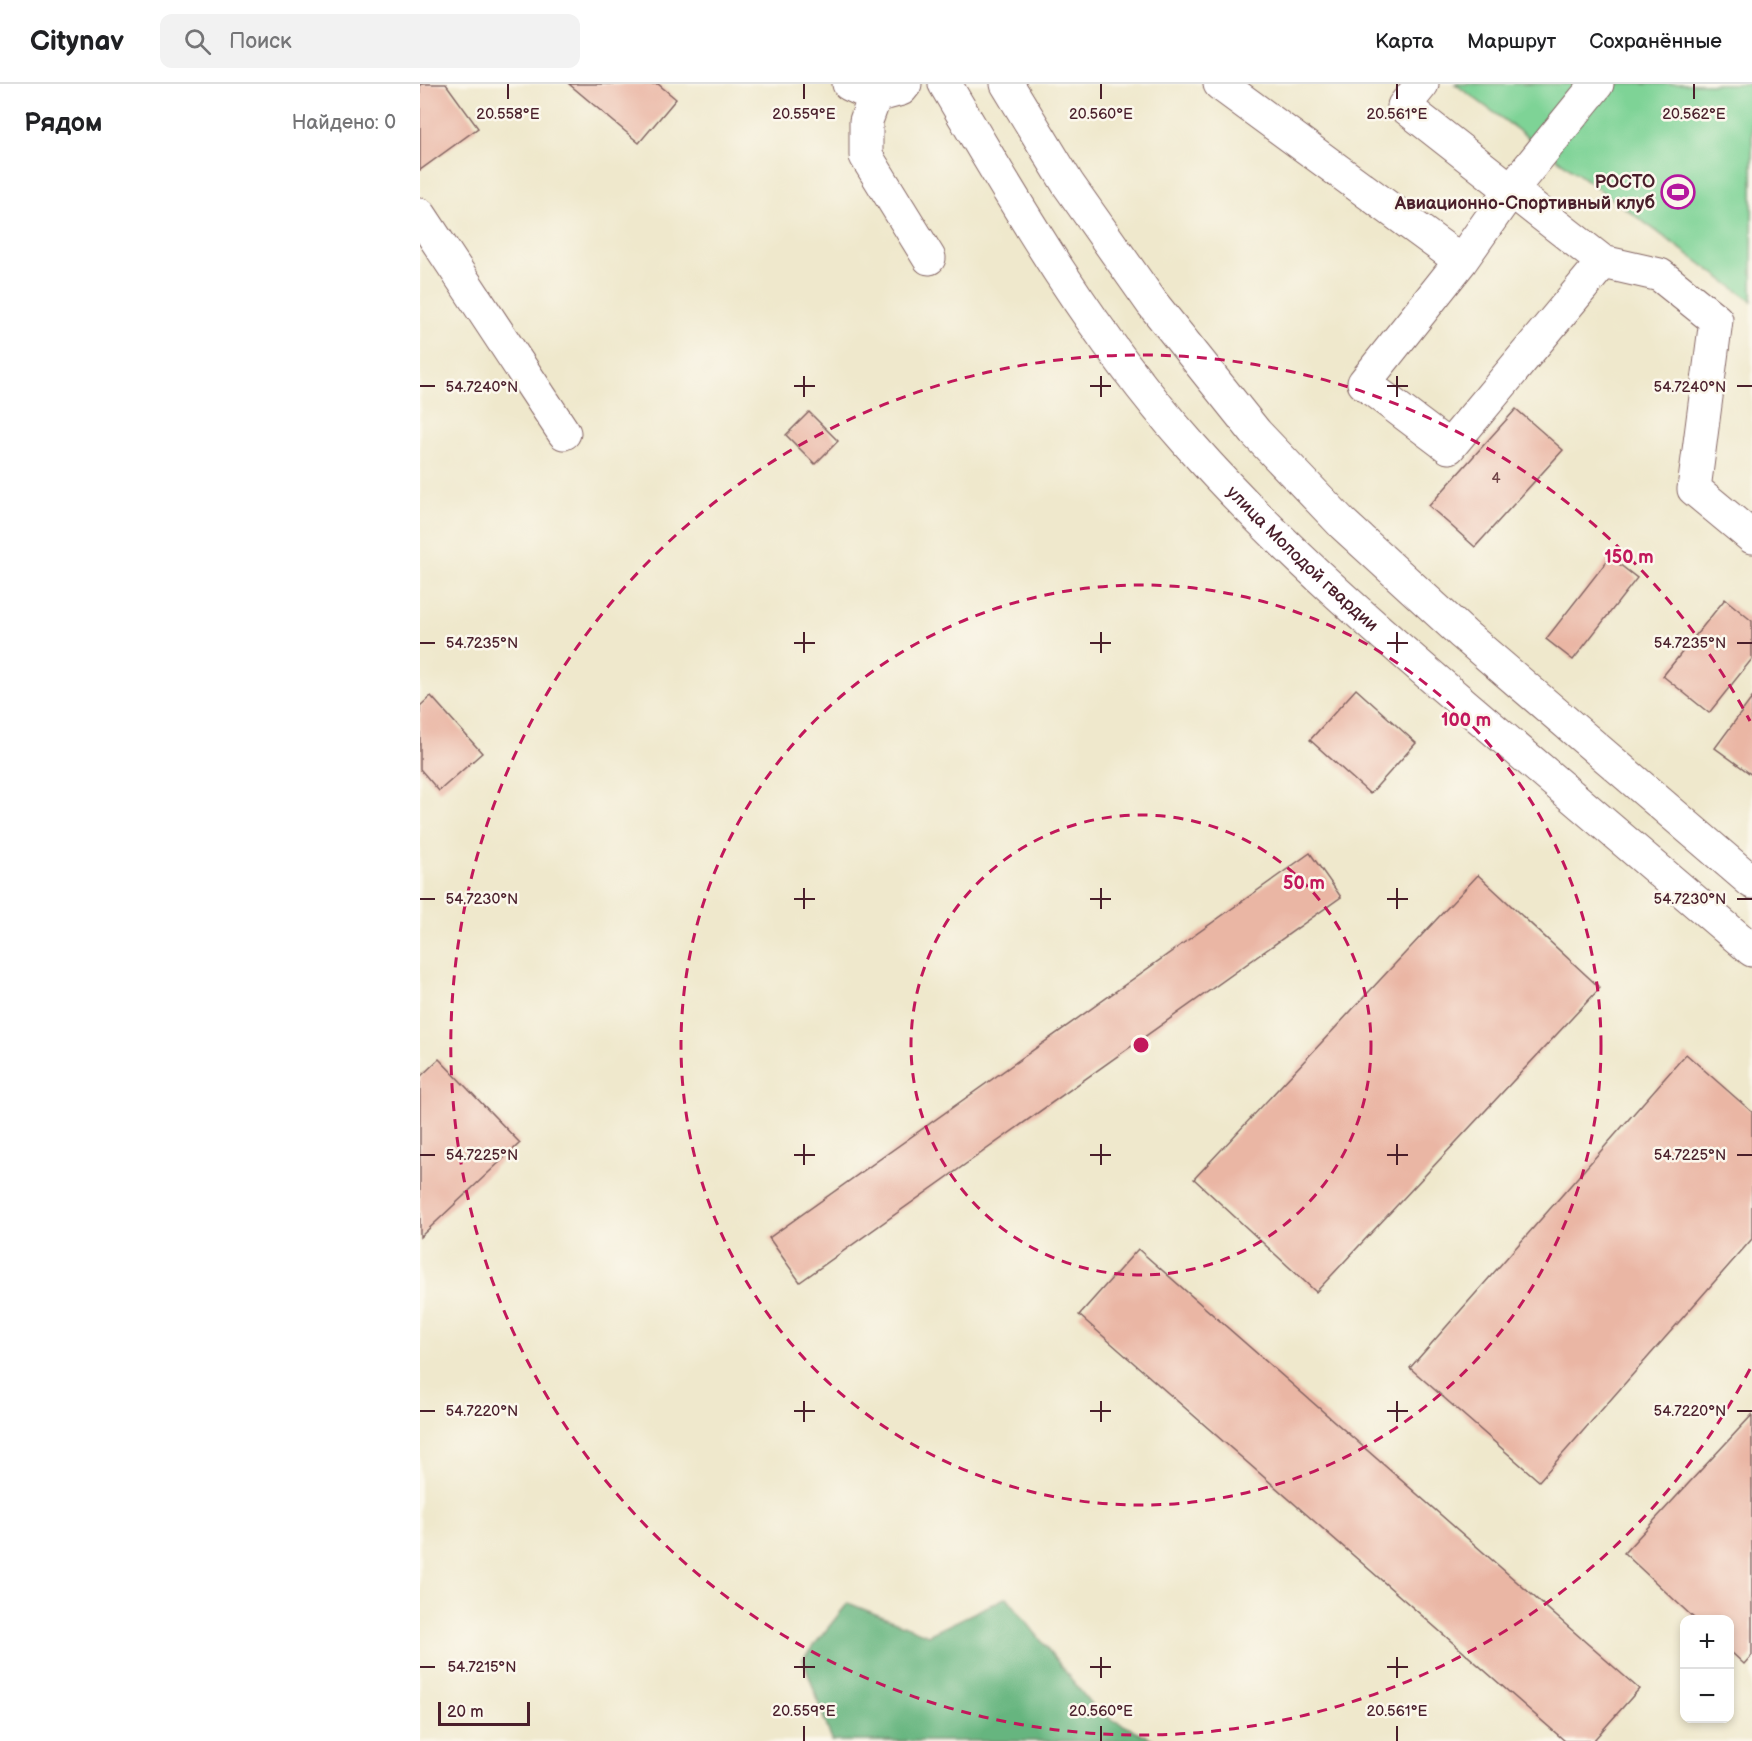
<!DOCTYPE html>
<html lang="ru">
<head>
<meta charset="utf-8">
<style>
  body { margin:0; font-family:"Balsamiq Sans",sans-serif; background:#f2f2f2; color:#202124 }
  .controls { position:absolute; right:18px; bottom:18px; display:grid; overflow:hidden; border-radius:12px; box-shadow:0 3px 9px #0003 }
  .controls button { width:54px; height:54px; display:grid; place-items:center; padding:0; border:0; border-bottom:2px solid #e0e0e0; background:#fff; color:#202124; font:30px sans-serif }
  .scale { position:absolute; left:18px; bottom:15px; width:92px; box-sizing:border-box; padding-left:6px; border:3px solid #4a1f2b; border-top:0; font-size:16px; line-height:21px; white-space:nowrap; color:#4a1f2b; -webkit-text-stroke:4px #fbf7ec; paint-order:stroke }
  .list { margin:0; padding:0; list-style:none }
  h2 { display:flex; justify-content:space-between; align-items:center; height:78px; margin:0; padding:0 24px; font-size:26px }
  h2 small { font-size:20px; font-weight:400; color:#757577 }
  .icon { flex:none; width:33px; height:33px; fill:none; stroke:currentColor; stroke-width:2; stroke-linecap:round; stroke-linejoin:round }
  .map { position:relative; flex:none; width:1332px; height:1657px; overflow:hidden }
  header { display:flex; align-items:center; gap:36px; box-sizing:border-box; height:84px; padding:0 30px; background:#fff; border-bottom:2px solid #e0e0e0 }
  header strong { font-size:28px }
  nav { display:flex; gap:33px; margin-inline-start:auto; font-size:21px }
  .search { width:420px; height:54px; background:#f2f2f2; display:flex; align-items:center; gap:15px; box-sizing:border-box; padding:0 21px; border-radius:12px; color:#757577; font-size:22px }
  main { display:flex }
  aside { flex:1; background:#fff }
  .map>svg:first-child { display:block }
  .green { fill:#7ed396; stroke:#647960; stroke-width:1.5 }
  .forest { fill:#66b57f; stroke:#586a55; stroke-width:1.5 }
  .building { fill:#eab6a4 }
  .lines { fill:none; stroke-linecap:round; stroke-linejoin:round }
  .minor-casing { stroke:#846563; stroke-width:35 }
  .major-casing { stroke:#846563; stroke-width:35 }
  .minor { stroke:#fff; stroke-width:33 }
  .major { stroke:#fff; stroke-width:33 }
  .ticks { fill:none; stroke:#4a1f2b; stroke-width:2 }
  .ring { fill:none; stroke:#c2185b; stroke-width:3; stroke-dasharray:10 8 }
  .labels { text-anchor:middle; stroke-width:5; stroke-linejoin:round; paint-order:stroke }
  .number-label { font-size:15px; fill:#724549 }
  .poi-label { font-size:18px; font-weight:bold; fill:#4a1f2b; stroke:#fbf7ec; text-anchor:end }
  .street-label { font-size:18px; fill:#4a1f2b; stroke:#fbf7ec }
  .ticks-label { font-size:15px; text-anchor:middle; fill:#4a1f2b; stroke:#fbf7ec; stroke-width:5; stroke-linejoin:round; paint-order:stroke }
  .centre { fill:#c2185b; stroke:#fbf7ec; stroke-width:3 }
  .ring-label { font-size:18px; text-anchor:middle; font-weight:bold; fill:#c2185b; stroke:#fbf7ec; stroke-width:5; stroke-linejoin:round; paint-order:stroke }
</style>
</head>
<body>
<header>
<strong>Citynav</strong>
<div class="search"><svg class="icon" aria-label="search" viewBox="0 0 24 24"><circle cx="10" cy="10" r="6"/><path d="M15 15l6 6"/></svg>Поиск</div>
<nav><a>Карта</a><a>Маршрут</a><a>Сохранённые</a></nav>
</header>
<main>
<aside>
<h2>Рядом<small>Найдено: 0</small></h2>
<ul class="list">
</ul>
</aside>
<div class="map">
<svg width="1332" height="1657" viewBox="0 0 1332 1657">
  <rect width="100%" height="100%" fill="#fbf7ec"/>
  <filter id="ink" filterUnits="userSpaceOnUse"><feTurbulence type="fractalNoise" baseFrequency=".0167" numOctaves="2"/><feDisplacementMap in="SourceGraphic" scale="12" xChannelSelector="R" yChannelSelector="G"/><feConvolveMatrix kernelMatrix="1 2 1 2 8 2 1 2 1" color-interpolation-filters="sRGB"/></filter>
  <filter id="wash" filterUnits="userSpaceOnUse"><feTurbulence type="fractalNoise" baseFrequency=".008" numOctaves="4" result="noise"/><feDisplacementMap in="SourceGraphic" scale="24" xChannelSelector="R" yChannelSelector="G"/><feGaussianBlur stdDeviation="1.35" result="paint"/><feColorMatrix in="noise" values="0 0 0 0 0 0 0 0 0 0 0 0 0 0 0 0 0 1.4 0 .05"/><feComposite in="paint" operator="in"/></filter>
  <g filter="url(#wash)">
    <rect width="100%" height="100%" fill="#efe8cc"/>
    <path class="green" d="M1035 0H1332V217Z"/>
    <path class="forest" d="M587 1513 677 1628 736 1657H412L383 1575 428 1519 508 1551Z"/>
    <g id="blocks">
      <path class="building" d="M0 0H26L58 44 0 86Z
        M149 0H238L256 15 219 59Z
        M1096 325 1143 366 1055 463 1009 422Z
        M389 328 418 357 395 380 366 351Z
        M1190 473 1217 494 1153 576 1126 555Z
        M1305 515 1332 537V575L1289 629 1243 592Z
        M936 605 996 659 950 710 890 656Z
        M11 612 62 669 19 707 0 685V622Z
        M1332 614V691L1295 664Z
        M890 769 921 813 380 1198 349 1154Z
        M1058 791 1180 904 896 1208 774 1095Z
        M1266 970 1332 1028V1155L1119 1397 990 1284Z
        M19 975 100 1059 0 1153V993Z
        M718 1165 1219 1605 1173 1657H1145L659 1231Z
        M1332 1331V1571L1324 1580 1310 1567V1536H1276L1204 1469Z"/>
    </g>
  </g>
  <g filter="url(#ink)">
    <use href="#blocks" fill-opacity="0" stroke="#846563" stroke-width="1.5"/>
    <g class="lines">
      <g class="minor-casing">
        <path id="minor" d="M429 0 455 12 481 5 485 0
          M800 0 1041 177
          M1002 0 984 22 1091 106 1177 0
          M455 12 446 37V72L509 174
          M1091 106 1183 178 1029 363 944 299 1041 177Z
          M0 131 144 349
          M1183 178 1240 191 1296 236 1274 405 1332 453"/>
      </g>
      <g class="major-casing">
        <g id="major">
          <path id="s1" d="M525 0C599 126 673 252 770 361 862 465 967 555 1072 644 1159 718 1245 792 1332 866"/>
          <path d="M587 0 648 100 732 219 836 349 923 440 1043 550 1332 798"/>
        </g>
      </g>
      <use href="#minor" class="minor"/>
      <use href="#major" class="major"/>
    </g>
  </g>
  <path class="ticks" d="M88 0V15M384 0V15M681 0V15M977 0V15M1274 0V15M384 292V313M681 292V313M977 292V313M0 302H15M374 302H395M670 302H691M967 302H988M1317 302H1332M384 548V569M681 548V569M977 548V569M0 559H15M374 559H395M670 559H691M967 559H988M1317 559H1332M384 804V825M681 804V825M977 804V825M0 815H15M374 815H395M670 815H691M967 815H988M1317 815H1332M384 1060V1081M681 1060V1081M977 1060V1081M0 1071H15M374 1071H395M670 1071H691M967 1071H988M1317 1071H1332M384 1317V1338M681 1317V1338M977 1317V1338M0 1327H15M374 1327H395M670 1327H691M967 1327H988M1317 1327H1332M384 1573V1594M681 1573V1594M977 1573V1594M0 1583H15M374 1583H395M670 1583H691M967 1583H988M384 1642V1657M681 1642V1657M977 1642V1657"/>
  <g class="ring">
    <circle cx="721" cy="961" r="230"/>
    <circle cx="721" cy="961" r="460"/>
    <path d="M1330 1285A690 690 0 1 1 1330 637"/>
  </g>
  <defs>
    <g id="stadium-ring" transform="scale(1.725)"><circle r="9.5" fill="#fbf7ec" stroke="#b5179e" stroke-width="1.5"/><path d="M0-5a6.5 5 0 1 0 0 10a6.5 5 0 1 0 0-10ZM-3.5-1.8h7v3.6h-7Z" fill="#b5179e"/></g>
  </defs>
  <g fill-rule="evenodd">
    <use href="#stadium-ring" x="1258" y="108"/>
  </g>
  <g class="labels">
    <g class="number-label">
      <text x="1076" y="399">4</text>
    </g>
    <g class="poi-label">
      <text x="1235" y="104">РОСТО<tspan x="1235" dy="21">Авиационно-Спортивный клуб</tspan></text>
    </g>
    <g class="street-label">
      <text dy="6" stroke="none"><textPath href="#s1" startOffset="597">улица Молодой гвардии</textPath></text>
    </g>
  </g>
  <g class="ticks-label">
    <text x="88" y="35">20.558°E</text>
    <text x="384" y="35">20.559°E</text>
    <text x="681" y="35">20.560°E</text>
    <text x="977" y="35">20.561°E</text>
    <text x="1274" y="35">20.562°E</text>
    <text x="62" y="308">54.7240°N</text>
    <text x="1270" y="308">54.7240°N</text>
    <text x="62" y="564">54.7235°N</text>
    <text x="1270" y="564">54.7235°N</text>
    <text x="62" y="820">54.7230°N</text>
    <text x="1270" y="820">54.7230°N</text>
    <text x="62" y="1076">54.7225°N</text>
    <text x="1270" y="1076">54.7225°N</text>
    <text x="62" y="1332">54.7220°N</text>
    <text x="1270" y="1332">54.7220°N</text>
    <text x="62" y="1588">54.7215°N</text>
    <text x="384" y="1632">20.559°E</text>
    <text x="681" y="1632">20.560°E</text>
    <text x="977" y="1632">20.561°E</text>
  </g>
  <circle cx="721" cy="961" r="9" class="centre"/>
  <g class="ring-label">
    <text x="1209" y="479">150 m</text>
    <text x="1046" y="642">100 m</text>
    <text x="884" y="805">50 m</text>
  </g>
</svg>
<div class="controls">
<button>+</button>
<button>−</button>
</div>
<div class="scale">20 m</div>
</div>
</main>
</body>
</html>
